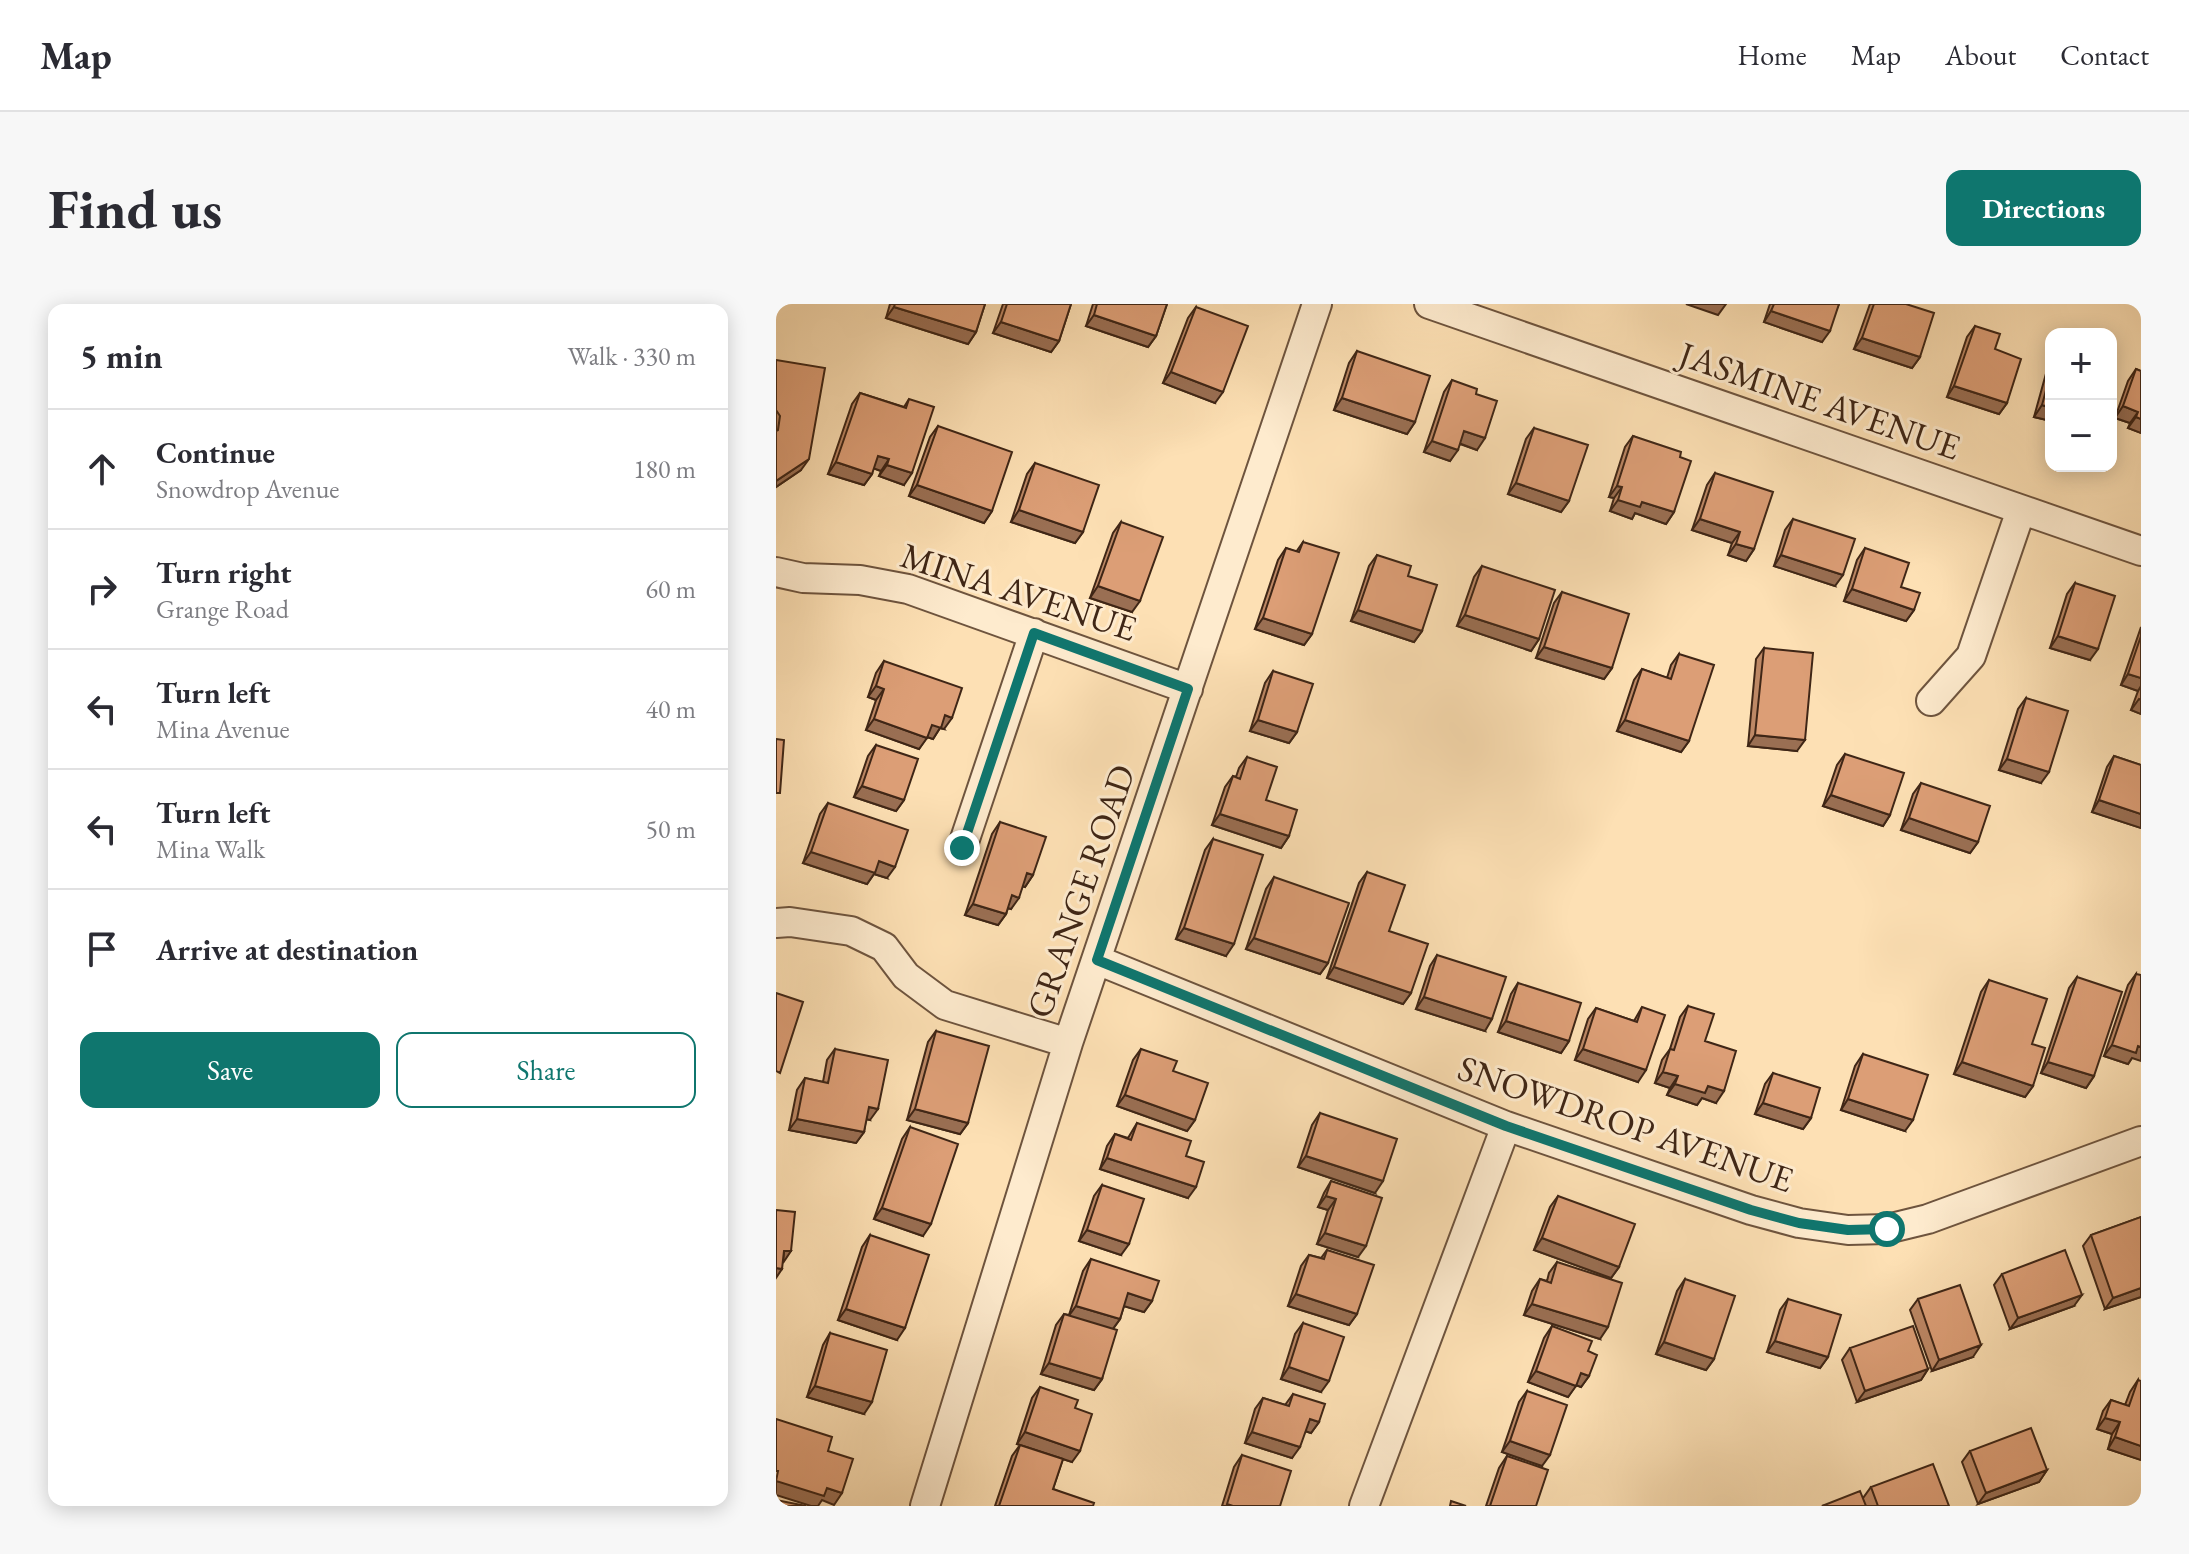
<!DOCTYPE html>
<html lang="en">
<head>
<meta charset="utf-8">
<style>
  body { margin:0; font-family:"EB Garamond",serif; background:#f7f7f7; color:#2b2b33 }
  .controls { position:absolute; right:24px; top:24px; display:grid; overflow:hidden; border-radius:16px; box-shadow:0 4px 20px #0003 }
  .controls button { width:72px; height:72px; display:grid; place-items:center; padding:0; border:0; border-bottom:2px solid #e1e1e2; background:#fff; color:#2b2b33; font:40px sans-serif }
  .stop { position:absolute; width:24px; height:24px; margin:-18px; border:6px solid #0f766e; border-radius:50%; background:#fff }
  .stop.end { background:#0f766e; border-color:#fff; box-shadow:0 2px 8px #0008 }
  .list { margin:0; padding:0; list-style:none }
  h2 { display:flex; justify-content:space-between; align-items:center; height:104px; margin:0; padding:0 32px; font-size:34px }
  h2 small { font-size:26px; font-weight:400; color:#7c7c81 }
  .list li { display:grid; grid-template-columns:52px 1fr auto; gap:24px; align-items:center; box-sizing:border-box; height:120px; padding:0 32px; border-top:2px solid #e1e1e2 }
  .list b { display:block; font-size:30px; white-space:nowrap }
  .list p { margin:0; font-size:26px; white-space:nowrap; color:#7c7c81 }
  .list em { font-size:26px; font-style:normal; color:#7c7c81 }
  .actions { display:flex; gap:16px; padding:24px 32px }
  .actions a { flex:1; padding:18px 0; border:2px solid #0f766e; border-radius:16px; text-align:center; font-size:28px; color:#0f766e }
  .actions .main { background:#0f766e; color:#fff }
  .icon { flex:none; width:44px; height:44px; fill:none; stroke:currentColor; stroke-width:2; stroke-linecap:round; stroke-linejoin:round }
  .map { position:relative; flex:none; width:1365px; height:1202px; overflow:hidden; border-radius:16px }
  header { display:flex; align-items:center; gap:48px; box-sizing:border-box; height:112px; padding:0 40px; background:#fff; border-bottom:2px solid #e1e1e2 }
  header strong { font-size:38px }
  nav { display:flex; gap:44px; margin-inline-start:auto; font-size:28px }
  .intro { display:flex; align-items:center; justify-content:space-between; box-sizing:border-box; height:192px; padding:0 48px }
  h1 { margin:0; font-size:56px }
  .button { padding:20px 36px; border-radius:16px; background:#0f766e; color:#fff; font-size:28px; font-weight:700 }
  main { display:flex; gap:48px; padding:0 48px }
  aside { flex:1; background:#fff; border-radius:16px; box-shadow:0 4px 20px #0003 }
  .map>svg:first-child { display:block }
  .lines { fill:none; stroke-linecap:round; stroke-linejoin:round }
  .minor-casing { stroke:#6e543e; stroke-width:32 }
  .minor { stroke:#feebce; stroke-width:28 }
  .wall { fill:#bd8865; stroke:#3f2616; stroke-width:2 }
  .shaded-wall { fill:#9a6f53; stroke:#3f2616; stroke-width:2 }
  .building { fill:#dc9e76; stroke:#3f2616; stroke-width:2 }
  .route { stroke:#0f766e; stroke-width:10 }
  .labels { text-anchor:middle; stroke-width:6; stroke-linejoin:round; paint-order:stroke }
  .street-label { font-size:36px; fill:#3f2616; stroke:#feebce }
</style>
</head>
<body>
<header>
<strong>Map</strong>
<nav><a>Home</a><a>Map</a><a>About</a><a>Contact</a></nav>
</header>
<div class="intro"><h1>Find us</h1><a class="button">Directions</a></div>
<main>
<aside>
<h2>5 min<small>Walk · 330 m</small></h2>
<ul class="list">
<li><svg class="icon" aria-label="ahead" viewBox="0 0 24 24"><path d="M12 20V5M6 11l6-6 6 6"/></svg><div><b>Continue</b><p>Snowdrop Avenue</p></div><em>180 m</em></li>
<li><svg class="icon" aria-label="right" viewBox="0 0 24 24"><path d="M7 20v-9h11M14 6l5 5-5 5"/></svg><div><b>Turn right</b><p>Grange Road</p></div><em>60 m</em></li>
<li><svg class="icon" aria-label="left" viewBox="0 0 24 24"><path d="M17 20v-9H6M10 6l-5 5 5 5"/></svg><div><b>Turn left</b><p>Mina Avenue</p></div><em>40 m</em></li>
<li><svg class="icon" aria-label="left" viewBox="0 0 24 24"><path d="M17 20v-9H6M10 6l-5 5 5 5"/></svg><div><b>Turn left</b><p>Mina Walk</p></div><em>50 m</em></li>
<li><svg class="icon" aria-label="arrive" viewBox="0 0 24 24"><path d="M6 21V4h12l-3 4 3 4H6"/></svg><div><b>Arrive at destination</b></div></li>
</ul>
<div class="actions"><a class="main">Save</a><a>Share</a></div>
</aside>
<div class="map">
<svg width="1365" height="1202" viewBox="0 0 1365 1202">
  <rect width="100%" height="100%" fill="#fde0b4"/>
  <filter id="stains"><feTurbulence type="fractalNoise" baseFrequency=".0025" numOctaves="4"/><feColorMatrix values="0 0 0 0 .2 0 0 0 0 .09 0 0 0 0 .02 0 0 0 .5 -.17"/></filter>
  <radialGradient id="worn" r=".72"><stop offset=".6" stop-color="#630" stop-opacity="0"/><stop offset="1" stop-color="#630" stop-opacity=".3"/></radialGradient>
  <g class="lines">
    <g class="minor-casing">
      <path id="minor" d="M653 0 1365 247
        M0 268 27 274 84 276 132 285 412 385
        M1155 397 1195 352 1245 206
        M186 544 258 329
        M0 619 14 618 75 627 108 643 130 672 169 701 292 739
        M321 656 730 822 975 906 1023 919 1072 926 1111 925 1152 915 1365 837
        M149 1202 292 739 541 0
        M588 1202 730 822"/>
    </g>
    <use href="#minor" class="minor"/>
  </g>
  <path class="wall" d="M114 0H209L200 28 192 40 110 14Z
    M227 0H295L283 37 275 48 217 29Z
    M317 0H391L380 32 372 43 310 22Z
    M994 0H1063L1046 38 988 18Z
    M1094 0H1130L1144 53 1136 64 1078 45Z
    M420 3 439 99 387 79 412 14Z
    M1199 22 1219 45 1231 99 1223 110 1171 93 1191 33Z
    M581 47 639 118 631 130 558 106 573 59Z
    M0 56 25 166 0 183Z
    M1275 60V117L1258 113 1271 66Z
    M1360 65 1365 67V129L1352 124 1354 119 1339 114 1352 77Z
    M676 76 700 90 701 146 684 140 674 157 648 148 668 88Z
    M84 89 128 103 133 95 128 181 103 172 105 167 97 164 96 170 88 181 52 170 76 100Z
    M162 122 216 207 208 219 133 192 154 133Z
    M758 124 793 197 785 208 732 190 750 135Z
    M857 132 904 153 898 208 890 220 859 209 856 215 834 207 838 194 833 193 849 143Z
    M259 159 307 228 299 239 235 218 251 170Z
    M939 169 978 245 970 257 952 251 956 239 916 226 931 181Z
    M1017 215 1059 282 998 262 1009 226Z
    M345 218 356 308 314 294 337 229Z
    M527 238 536 330 528 341 479 325 502 256 510 244 520 248Z
    M1089 244 1125 283 1138 306 1130 317 1068 297 1081 256Z
    M601 251 632 272 646 327 638 338 575 317 593 262Z
    M706 262 763 335 755 347 681 322 698 273Z
    M1299 279 1314 356 1274 344 1291 290Z
    M786 288 836 364 828 375 760 354 778 299Z
    M1365 323V410L1355 406 1362 387 1345 381Z
    M988 344 1021 447 972 442 980 355Z
    M903 350 913 437 905 448 841 427 858 376 866 365 891 374 895 361Z
    M108 357 168 425 164 424 157 435 151 433 143 445 90 426 100 396 92 393 100 369Z
    M497 367 521 428 513 439 474 427 489 379Z
    M1250 394 1265 479 1223 466 1242 405Z
    M100 441 128 496 120 507 78 493 92 452Z
    M1069 450 1114 511 1107 522 1047 502 1061 461Z
    M1338 452 1365 461V524L1316 508 1331 463Z
    M471 453 490 496 513 532 505 544 436 521 449 483 457 472 460 473 463 464Z
    M1145 479 1202 538 1194 549 1125 526 1137 490Z
    M52 499 111 574 98 570 91 580 27 559 44 510Z
    M224 518 257 571 249 583 247 582 235 605 232 604 230 610 222 621 189 611 216 530Z
    M437 535 450 652 400 635 429 546Z
    M591 568 635 689 627 700 551 674 583 579Z
    M498 573 552 659 544 670 470 645 490 585Z
    M661 651 709 727 640 705 654 662Z
    M1360 670 1356 754 1352 760 1328 752 1352 681Z
    M1301 673 1318 772 1310 784 1265 769 1293 684Z
    M1213 676 1256 740 1257 782 1249 793 1178 770 1205 688Z
    M742 679 793 737 785 749 722 728 735 690Z
    M912 702 929 737 940 799 926 794 921 801 891 791 894 784 879 779 886 756 894 745 904 713Z
    M866 703 862 778 799 756 812 715 820 704 858 717Z
    M160 727 192 819 184 830 131 816 152 738Z
    M59 745 94 816 90 815 88 828 80 839 13 826 21 786 29 774 47 778 51 756Z
    M365 745 397 767 419 816 411 827 341 802 357 756Z
    M1087 750 1129 827 1065 806 1079 762Z
    M997 769 1035 814 1027 825 979 810 989 780Z
    M544 809 599 889 522 863 536 821Z
    M361 819 410 852 412 894 324 865 331 842 339 830 352 834Z
    M134 823 147 932 98 915 126 835Z
    M555 877 582 953 541 940 552 906 542 903 548 889Z
    M326 881 345 951 303 937 318 892Z
    M782 892 843 963 835 974 758 946 774 903Z
    M1365 913V993L1329 1005 1307 942 1315 931Z
    M94 931 121 1036 62 1016 86 943Z
    M551 946 581 1010 573 1021 512 1002 525 962 533 951 545 954Z
    M315 955 376 997 368 1008 348 1002 344 1015 337 1025 326 1075 318 1086 265 1070 280 1021 288 1010 293 1011 307 967Z
    M781 958 824 1035 748 1011 756 987 764 975 771 977 773 969Z
    M1226 970 1298 1002 1234 1025 1218 981Z
    M909 975 938 1055 930 1066 880 1050 901 987Z
    M1012 995 1052 1053 1044 1064 991 1048 1004 1006Z
    M1142 995 1197 1053 1156 1067 1134 1006Z
    M527 1019 545 1088 505 1075 519 1030Z
    M776 1022 813 1072 805 1083 800 1081 792 1093 752 1078 768 1034Z
    M54 1029 88 1110 31 1093 47 1041Z
    M1074 1044 1152 1065 1145 1076 1081 1098 1066 1056Z
    M1362 1076 1365 1156 1332 1145 1336 1130 1321 1125 1327 1107 1335 1096 1349 1101 1354 1088Z
    M264 1083 299 1104 296 1158 287 1155 277 1185 317 1202H219L236 1152 244 1141 286 1155 241 1140 256 1094Z
    M751 1087 766 1162 726 1148 743 1098Z
    M517 1090 543 1118 535 1129 529 1127 516 1154 469 1139 479 1105 487 1094 509 1101Z
    M1194 1147 1271 1166 1263 1178 1202 1200 1186 1158Z
    M466 1151 504 1202H446L458 1163Z
    M731 1152 760 1202H710L723 1164Z
    M1095 1183 1173 1202H1046L1087 1194Z"/>
  <path class="shaded-wall" d="M910 0H950L942 11Z
    M118 3 200 28 192 40 110 14Z
    M995 7 1054 27 1046 38 988 18Z
    M318 11 380 32 372 43 310 22Z
    M225 18 283 37 275 48 217 29Z
    M1086 34 1144 53 1136 64 1078 45Z
    M395 68 447 88 439 99 387 79Z
    M1178 82 1231 99 1223 110 1171 93Z
    M566 94 639 118 631 130 558 106Z
    M1266 101 1275 104V117L1258 113Z
    M1347 102 1362 108 1354 119 1339 114Z
    M1360 113 1365 115V129L1352 124Z
    M688 127 709 134 701 146 680 138Z
    M656 137 682 146 674 157 648 148Z
    M102 152 113 155 105 167 94 163Z
    M33 155 25 166 0 183V177Z
    M60 158 96 170 88 181 52 170Z
    M111 161 136 169 128 181 103 172Z
    M740 179 793 197 785 208 732 190Z
    M141 181 216 207 208 219 133 192Z
    M841 182 846 183 838 194 833 193Z
    M842 196 866 198 898 208 890 220 859 209 856 215 834 207Z
    M243 206 307 228 299 239 235 218Z
    M924 215 964 228 956 239 916 226Z
    M960 240 978 245 970 257 952 251Z
    M1005 251 1067 271 1059 282 998 262Z
    M322 282 364 297 356 308 314 294Z
    M1076 285 1138 306 1130 317 1068 297Z
    M582 306 646 327 638 338 575 317Z
    M689 311 763 335 755 347 681 322Z
    M487 314 536 330 528 341 479 325Z
    M1282 332 1322 345 1314 356 1274 344Z
    M768 343 836 364 828 375 760 354Z
    M1352 370 1365 374V382L1362 387 1345 381Z
    M100 382 108 385 100 396 92 393Z
    M1363 395 1365 396V410L1355 406Z
    M169 411 176 414 168 425 164 424 157 435 148 432 156 421Z
    M98 415 151 434 143 445 90 426Z
    M482 416 521 428 513 439 474 427Z
    M849 416 913 437 905 448 841 427Z
    M979 431 1029 436 1021 447 972 442Z
    M1231 455 1273 468 1265 479 1223 466Z
    M86 482 128 496 120 507 78 493Z
    M1055 491 1114 511 1107 522 1047 502Z
    M1323 496 1365 510V524L1316 508Z
    M444 510 513 532 505 544 436 521Z
    M1133 514 1202 538 1194 549 1125 526Z
    M35 548 103 557 119 563 111 574 98 570 91 580 27 559Z
    M251 569 257 571 249 583 243 581Z
    M236 591 243 594 235 605 228 603Z
    M197 600 230 610 222 621 189 611Z
    M408 624 458 640 450 652 400 635Z
    M478 634 552 659 544 670 470 645Z
    M558 663 635 689 627 700 551 674Z
    M648 693 716 715 709 727 640 705Z
    M730 717 793 737 785 749 722 728Z
    M1336 741 1365 743V757L1356 754 1352 760 1328 752Z
    M807 745 870 766 862 778 799 756Z
    M1186 758 1257 782 1249 793 1178 770Z
    M1272 758 1318 772 1310 784 1265 769Z
    M887 768 902 772 894 784 879 779Z
    M899 780 932 782 948 787 940 799 926 794 921 801 891 791Z
    M349 791 419 816 411 827 341 802Z
    M1072 795 1137 816 1129 827 1065 806Z
    M987 799 1035 814 1027 825 979 810Z
    M93 803 102 805 94 816 85 814Z
    M139 805 192 819 184 830 131 816Z
    M21 815 88 828 80 839 13 826Z
    M530 852 607 877 599 889 522 863Z
    M331 854 420 883 412 894 324 865Z
    M550 892 560 895 552 906 542 903Z
    M106 904 155 920 147 932 98 915Z
    M311 926 353 940 345 951 303 937Z
    M549 929 590 942 582 953 541 940Z
    M766 934 843 963 835 974 758 946Z
    M8 947H15L7 959Z
    M0 964 6 965 0 974Z
    M1365 984V993L1329 1005 1337 994Z
    M352 989 376 997 368 1008 344 1001Z
    M520 990 581 1010 573 1021 512 1002Z
    M1306 991 1298 1002 1234 1025 1242 1014Z
    M756 1000 832 1023 824 1035 748 1011Z
    M300 1002 344 1015 336 1026 292 1013Z
    M70 1005 129 1024 121 1036 62 1016Z
    M999 1037 1052 1053 1044 1064 991 1048Z
    M888 1038 938 1055 930 1066 880 1050Z
    M1205 1041 1197 1053 1156 1067 1163 1056Z
    M273 1059 326 1075 318 1086 265 1070Z
    M513 1063 553 1077 545 1088 505 1075Z
    M1152 1065 1145 1076 1081 1098 1089 1087Z
    M760 1067 800 1082 792 1093 752 1078Z
    M805 1069 813 1072 805 1083 797 1080Z
    M39 1082 96 1098 88 1110 31 1093Z
    M1329 1114 1344 1118 1336 1130 1321 1125Z
    M534 1115 543 1118 535 1129 526 1126Z
    M249 1128 304 1147 296 1158 241 1140Z
    M476 1128 524 1143 516 1154 469 1139Z
    M1339 1133 1365 1142V1156L1332 1145Z
    M734 1137 774 1151 766 1162 726 1148Z
    M1271 1166 1263 1178 1202 1200 1210 1189Z
    M0 1177 51 1184 66 1189 58 1201 46 1196 42 1202H35L0 1191Z"/>
  <path class="building" d="M119 0H209L200 28 118 3Z
    M231 0H295L283 37 225 18Z
    M321 0H391L380 32 318 11Z
    M998 0H1063L1054 27 995 7Z
    M1098 0H1130L1158 9 1144 53 1086 34Z
    M420 3 472 22 447 88 395 68Z
    M1199 22 1224 30 1219 45 1245 55 1231 99 1178 82Z
    M581 47 654 72 639 118 566 94Z
    M0 56 49 64 33 155 0 177V127L2 126 4 112 0 106Z
    M1360 65 1365 67V115L1360 113 1362 108 1347 102Z
    M1275 68V104L1266 101Z
    M676 76 701 85 700 90 721 97 709 134 688 127 682 146 656 137Z
    M84 89 130 104 133 95 158 103 136 169 111 161 113 155 102 152 96 170 60 158Z
    M162 122 236 148 216 207 141 181Z
    M758 124 812 141 793 197 740 179Z
    M857 132 905 148 904 153 915 157 898 208 866 198 864 203 842 196 846 183 841 182Z
    M259 159 323 181 307 228 243 206Z
    M939 169 997 188 978 245 960 240 964 228 924 215Z
    M1017 215 1079 235 1067 271 1005 251Z
    M345 218 387 233 364 297 322 282Z
    M527 238 563 249 536 330 487 314 510 244 523 248Z
    M1089 244 1133 259 1125 283 1144 289 1138 306 1076 285Z
    M601 251 635 262 632 272 661 281 646 327 582 306Z
    M706 262 779 286 763 335 689 311Z
    M1299 279 1339 292 1322 345 1282 332Z
    M786 288 853 310 836 364 768 343Z
    M1365 332V374L1352 370Z
    M988 344 1037 349 1029 436 979 431Z
    M903 350 938 361 913 437 849 416 866 365 895 375Z
    M108 357 186 384 176 414 169 411 165 424 156 421 151 434 98 415 108 385 100 382Z
    M497 367 537 380 521 428 482 416Z
    M1250 394 1292 407 1273 468 1231 455Z
    M0 435 8 436 4 489H0Z
    M100 441 142 455 128 496 86 482Z
    M1069 450 1128 469 1114 511 1055 491Z
    M1338 452 1365 461V510L1323 496Z
    M471 453 501 463 490 496 521 506 513 532 444 510 457 472 464 475Z
    M1145 479 1214 502 1202 538 1133 514Z
    M52 499 132 526 119 563 103 557 99 569 35 548Z
    M224 518 270 533 257 571 251 569 243 594 236 591 230 610 197 600Z
    M437 535 487 551 458 640 408 624Z
    M591 568 629 581 613 627 652 640 635 689 558 663Z
    M498 573 573 599 552 659 478 634Z
    M661 651 730 673 716 715 648 693Z
    M1360 670 1365 671V743L1362 742 1360 749 1336 741Z
    M1301 673 1346 688 1318 772 1272 758Z
    M1213 676 1271 695 1256 740 1269 744 1257 782 1186 758Z
    M742 679 805 699 793 737 730 717Z
    M0 689 27 698 4 769 0 767Z
    M912 702 938 710 929 737 960 747 948 787 932 782 929 789 899 780 902 772 887 768 894 745 898 746Z
    M866 703 889 711 870 766 807 745 820 704 861 718Z
    M160 727 213 742 192 819 139 805Z
    M59 745 112 756 102 805 93 803 88 828 21 815 29 774 52 779Z
    M365 745 401 757 397 767 432 779 419 816 349 791Z
    M1087 750 1152 771 1137 816 1072 795Z
    M997 769 1044 784 1035 814 987 799Z
    M544 809 621 835 607 877 530 852Z
    M361 819 415 837 410 852 428 858 420 883 331 854 339 830 355 836Z
    M134 823 182 840 155 920 106 904Z
    M555 877 606 894 590 942 549 929 560 895 550 892Z
    M326 881 368 895 353 940 311 926Z
    M782 892 859 920 843 963 766 934Z
    M0 906 19 908 15 947H8L6 965 0 964Z
    M1365 913V984L1337 994 1315 931Z
    M94 931 153 951 129 1024 70 1005Z
    M551 946 598 961 581 1010 520 990 533 951 548 955Z
    M1289 946 1306 991 1242 1014 1226 970Z
    M315 955 383 977 376 997 352 989 344 1015 300 1002Z
    M781 958 846 979 832 1023 756 1000 764 975 775 979Z
    M909 975 959 992 938 1055 888 1038Z
    M1184 981 1205 1041 1163 1056 1142 995Z
    M1012 995 1065 1011 1052 1053 999 1037Z
    M288 1010 341 1026 326 1075 273 1059Z
    M527 1019 568 1033 553 1077 513 1063Z
    M776 1022 816 1037 812 1047 821 1051 813 1072 805 1069 800 1082 760 1067Z
    M1137 1022 1152 1065 1089 1087 1074 1044Z
    M54 1029 111 1046 96 1098 39 1082Z
    M1362 1076 1365 1077V1142L1339 1133 1344 1118 1329 1114 1335 1096 1353 1102Z
    M264 1083 302 1096 299 1104 316 1110 304 1147 249 1128Z
    M751 1087 791 1101 774 1151 734 1137Z
    M517 1090 549 1100 543 1118 534 1115 524 1143 476 1128 487 1094 513 1102Z
    M0 1115 56 1133 52 1147 77 1155 66 1189 51 1184 48 1192 0 1177 2 1167H0Z
    M1255 1124 1271 1166 1210 1189 1194 1147Z
    M244 1141 287 1155 277 1185 318 1199 317 1202H223Z
    M466 1151 515 1167 504 1202H457L451 1200Z
    M731 1152 772 1166 760 1202H714Z
    M1157 1160 1173 1202H1102L1095 1183Z
    M1084 1187 1090 1202H1046Z
    M0 1196 30 1202H0Z
    M675 1197 690 1202H674Z"/>
  <g class="lines">
    <path class="route" d="M186 544 258 329 412 385 321 656 730 822 975 906 1023 919 1072 926 1111 925"/>
  </g>
  <g class="labels">
    <g class="street-label">
      <text transform="translate(1044 96) rotate(19)" y="13">JASMINE AVENUE</text>
      <text transform="translate(243 287) rotate(18)" y="13">MINA AVENUE</text>
      <text transform="translate(304 587) rotate(-71)" y="13">GRANGE ROAD</text>
      <text transform="translate(850 819) rotate(19)" y="13">SNOWDROP AVENUE</text>
    </g>
  </g>
  <rect width="100%" height="100%" filter="url(#stains)"/>
  <rect width="100%" height="100%" fill="url(#worn)"/>
</svg>
<div class="controls">
<button>+</button>
<button>−</button>
</div>
<div class="stop" style="left:1111px;top:925px"></div>
<div class="stop end" style="left:186px;top:544px"></div>
</div>
</main>
</body>
</html>
